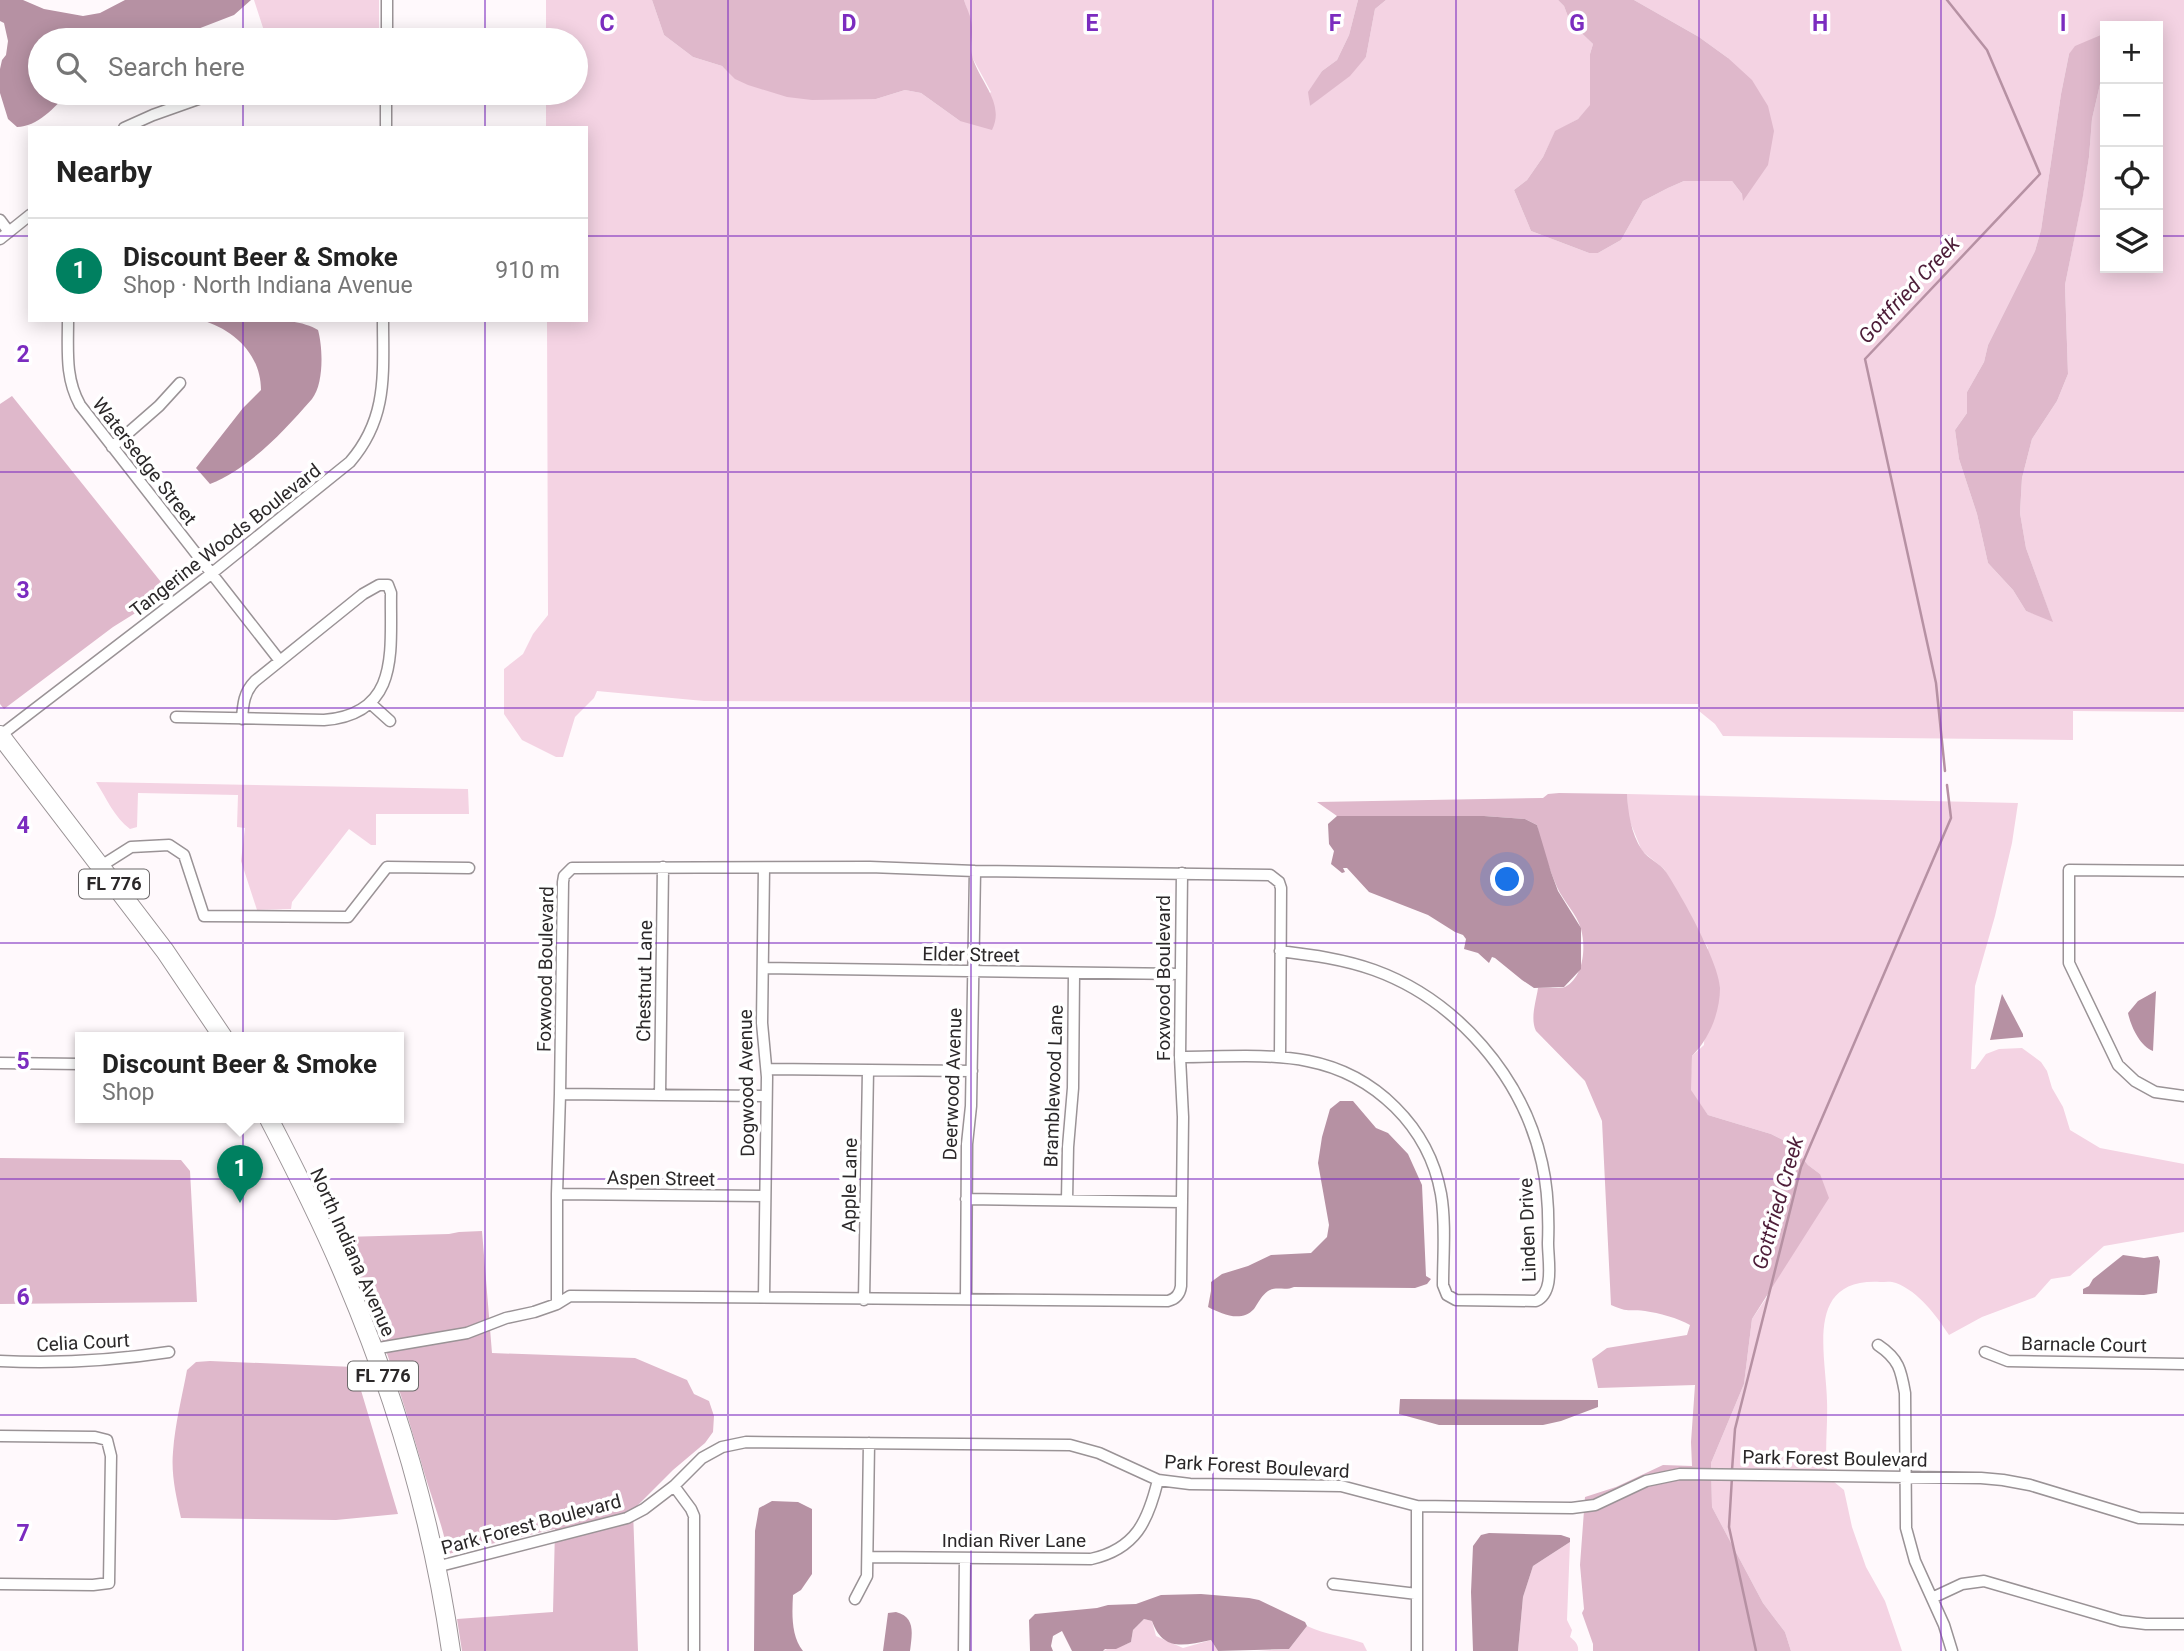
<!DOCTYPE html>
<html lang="en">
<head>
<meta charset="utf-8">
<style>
  body { margin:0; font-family:Roboto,sans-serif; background:#f2f2f2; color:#222 }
  .controls { position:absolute; right:21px; top:21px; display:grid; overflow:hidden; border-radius:0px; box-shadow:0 4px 18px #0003 }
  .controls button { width:63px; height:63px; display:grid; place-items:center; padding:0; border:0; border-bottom:2px solid #e0e0e0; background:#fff; color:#222; font:35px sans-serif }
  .you { position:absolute; left:1508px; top:880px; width:24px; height:24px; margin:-18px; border:5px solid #fff; border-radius:50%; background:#1a73e8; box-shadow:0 0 0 10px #1a73e833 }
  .badge { display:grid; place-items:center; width:46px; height:46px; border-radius:50%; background:#008060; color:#fff; font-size:23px; font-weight:700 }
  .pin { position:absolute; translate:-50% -58px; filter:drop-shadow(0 2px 4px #0008) }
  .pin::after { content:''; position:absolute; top:37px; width:24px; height:21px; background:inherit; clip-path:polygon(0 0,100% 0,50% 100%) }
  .popup { position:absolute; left:75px; top:1032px; width:329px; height:91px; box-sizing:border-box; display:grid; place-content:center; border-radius:0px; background:#fff; filter:drop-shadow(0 2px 5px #0005); font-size:23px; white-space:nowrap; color:#767676 }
  .popup b { font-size:26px; color:#222 }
  .popup::after { content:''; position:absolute; left:50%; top:100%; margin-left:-14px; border:14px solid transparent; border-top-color:#fff }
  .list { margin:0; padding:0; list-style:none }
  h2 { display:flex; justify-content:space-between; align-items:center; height:91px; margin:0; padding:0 28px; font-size:30px }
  h2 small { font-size:23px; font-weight:400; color:#767676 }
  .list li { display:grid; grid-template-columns:46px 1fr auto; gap:21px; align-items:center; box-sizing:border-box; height:105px; padding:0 28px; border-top:2px solid #e0e0e0 }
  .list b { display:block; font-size:26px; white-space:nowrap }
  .list p { margin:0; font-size:23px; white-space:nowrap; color:#767676 }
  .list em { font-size:23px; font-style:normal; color:#767676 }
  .icon { flex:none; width:38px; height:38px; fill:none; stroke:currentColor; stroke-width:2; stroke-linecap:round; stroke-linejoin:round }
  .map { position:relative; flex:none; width:2184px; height:1651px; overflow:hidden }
  .search { position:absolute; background:#fff; box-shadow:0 4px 18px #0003; left:28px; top:28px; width:560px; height:77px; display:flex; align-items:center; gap:18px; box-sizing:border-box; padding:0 24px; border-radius:38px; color:#767676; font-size:26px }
  .panel { position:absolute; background:#fff; box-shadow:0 4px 18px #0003; left:28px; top:126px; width:560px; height:196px; border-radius:0px }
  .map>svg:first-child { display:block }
  .green { fill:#f4d3e3; fill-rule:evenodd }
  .forest { fill:#dfb8cb }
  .water { fill:#b691a3 }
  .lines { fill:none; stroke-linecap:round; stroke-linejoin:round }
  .stream { stroke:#b691a3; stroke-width:2.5 }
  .street-casing { stroke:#9a9396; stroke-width:13 }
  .primary-casing { stroke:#9a9396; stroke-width:20 }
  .street { stroke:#fff; stroke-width:10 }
  .primary { stroke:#fff; stroke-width:18 }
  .grid { fill:none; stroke:#7b2cbf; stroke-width:2; stroke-opacity:0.55 }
  .labels { text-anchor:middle; stroke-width:7; stroke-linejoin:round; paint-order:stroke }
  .shield { fill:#fff; stroke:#6b6869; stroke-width:2 }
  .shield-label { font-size:18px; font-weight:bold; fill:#2b2829 }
  .street-label { font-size:19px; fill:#2b2829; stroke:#fff }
  .water-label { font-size:21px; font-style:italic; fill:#4d1d38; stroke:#fff }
  .grid-label { font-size:23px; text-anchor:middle; font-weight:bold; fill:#7b2cbf; stroke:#fff; stroke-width:7; stroke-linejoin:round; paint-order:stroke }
</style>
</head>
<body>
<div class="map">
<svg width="2184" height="1651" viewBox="0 0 2184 1651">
  <rect width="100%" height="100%" fill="#fff9fc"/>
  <path class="green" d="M254 0H379V40H267Z
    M546 0H652L664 35 693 57 722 66 735 78 761 88 876 99 905 90 921 93 960 121 991 92 972 57 971 22 964 0H1358L1349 35 1337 60 1322 71 1309 92 1310 106 1366 57 1375 9 1386 0H1558L1564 6 1570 22 1593 44 1590 54V106L1578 119 1555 132 1543 157 1527 180 1514 190 1531 231 1589 253H1598L1621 240 1643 201 1668 188 1684 181H1732L1742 194 1743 200 1728 58 1699 37 1634 0H2184V712L2073 711V740L1723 736 1715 724 1699 711V704L704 701 597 691 594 698 575 717 563 757H556L522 740 504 714V669L523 654 533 634 548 615 547 320H586V128H546V93H576V40H546ZM2105 26H2158V268H2105ZM2069 54 2101 80 2092 119 2089 157 2083 195 2065 285 2068 374 2057 401 2032 439 2022 478 2020 513 2026 548 2052 620 2026 611 2013 590 1988 563 1977 514 1959 459 1955 430 1967 413V392L1984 362 1988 345 2035 251 2041 230 2061 94Z
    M96 782 468 789 469 814H376V845H371L349 829 292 902 291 909 257 910 241 861 245 828 237 827 238 795 138 793 137 827 130 829C114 817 107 799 96 782Z
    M1627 794 2018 803 2012 843 1995 916 1975 986 1971 1069H1975L1986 1054 1999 1049 2022 1048 2041 1062 2047 1071 2052 1088 2063 1107 2070 1130 2100 1148 2184 1164V1232L2104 1246 2070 1276 2051 1279 2035 1297 1982 1317 1949 1335C1936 1315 1919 1292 1896 1283 1891 1281 1885 1282 1880 1282 1804 1278 1826 1354 1827 1401 1828 1427 1824 1451 1828 1477L1844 1490 1852 1527 1866 1567 1885 1601 1902 1651H1791L1785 1632 1763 1603 1712 1507 1711 1463 1744 1384 1752 1319 1767 1297 1820 1174 1808 1165 1791 1144 1771 1134 1708 1115 1690 1090 1692 1056 1704 1045 1708 948 1664 869 1642 851 1628 817Z
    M1570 1542 1567 1620 1572 1630 1570 1637C1575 1641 1579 1645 1578 1651H1518L1523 1597 1533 1566Z
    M1144 1619 1152 1621 1156 1636 1183 1648 1211 1640 1218 1651H1103C1109 1647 1121 1647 1131 1642L1133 1630Z
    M1307 1626C1326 1635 1344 1636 1363 1643L1367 1651H1257L1289 1649Z"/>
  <path class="forest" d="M652 0H964C966 7 970 14 971 21 974 33 969 47 973 59 981 83 1005 104 992 130L960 121 921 93 905 90 876 99 812 100 787 97 748 85 735 79 722 66 693 57 664 35Z
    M1358 0H1386L1375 9 1366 57 1350 76 1310 106 1308 92 1322 71 1337 60 1349 35Z
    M1558 0H1634L1699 37 1728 58 1752 80 1768 106 1774 131 1768 165 1743 201 1742 194 1732 181H1684L1668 188 1643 201 1621 240 1598 253H1589L1531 231 1514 190 1527 180 1543 157 1555 131 1578 119 1590 105V54L1593 44 1570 22 1564 6Z
    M2101 35V80L2092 119 2089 157 2083 196 2065 285 2068 374 2057 401 2032 439 2022 478 2020 513 2026 548 2053 622 2026 611 2013 590 1988 563 1977 514 1959 459 1955 430 1967 413V392L1984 362 1988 345 2035 251 2041 230 2061 94 2069 54 2075 46Z
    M12 396 169 592 113 627 4 709 0 704V404Z
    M1559 793 1627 794C1628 812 1631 834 1642 850 1648 859 1660 863 1666 872 1681 895 1719 962 1720 988 1720 1013 1709 1039 1692 1056L1691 1090 1708 1115 1771 1134 1791 1144 1808 1165 1820 1174 1829 1198 1752 1319 1744 1384 1711 1463 1712 1507 1763 1603 1785 1632 1791 1651H1593V1644L1582 1613 1584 1609 1580 1565 1585 1497 1616 1487 1663 1465 1692 1466 1691 1442 1695 1385 1598 1388 1592 1359 1607 1348 1687 1335 1690 1325C1678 1318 1659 1313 1645 1311 1628 1309 1629 1313 1611 1305L1602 1121 1585 1081 1536 1031C1530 1018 1536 1002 1538 988 1545 987 1559 989 1565 987 1584 977 1586 947 1581 929 1577 914 1563 901 1557 887 1549 868 1541 846 1537 825L1525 819 1484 816H1337L1317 802 1543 798 1548 794Z
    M0 1158 181 1160 190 1171 197 1302 0 1304Z
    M482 1231 492 1353 635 1358 687 1380 694 1394 709 1401 714 1416 713 1432 705 1443 673 1470 633 1510 638 1651H462L457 1619 553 1612 555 1529 448 1554C443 1526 432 1499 424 1472 401 1391 375 1315 344 1237L449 1234 459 1232Z
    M210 1361 354 1367 398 1514 336 1520 181 1518C176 1496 171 1474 173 1452 175 1424 182 1397 187 1370L196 1362Z"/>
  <path class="water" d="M0 0H23L44 9 83 16 100 13 125 0H251L234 15 190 32 181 40H40V93H68C55 107 37 127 17 127L8 119 0 93V69L2 60 6 55 8 41 4 23 0 21Z
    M201 320C230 320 294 314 318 330 323 348 324 384 312 399 283 432 251 467 210 484L196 468 243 408 261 390C261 354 233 329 201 320Z
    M1337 816H1484L1525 819 1537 825 1551 872 1558 891 1581 928V969L1564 987 1534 988 1522 980 1495 958 1492 957 1489 963 1478 953 1464 949 1466 939 1463 935 1455 932 1428 915 1369 892 1347 868H1343L1345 872 1342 873 1331 864 1334 851 1329 844 1328 824Z
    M2156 991 2153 1051C2140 1046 2131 1027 2128 1013L2138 1001Z
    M2002 994 2023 1034V1037L1990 1040Z
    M1340 1101H1353L1376 1128 1388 1133 1408 1154 1422 1185 1426 1276 1431 1279 1427 1284 1415 1288 1294 1287C1286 1291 1275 1286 1268 1291 1262 1295 1258 1303 1254 1309 1241 1323 1222 1314 1208 1307L1211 1291V1282L1222 1274 1248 1266 1271 1255 1311 1253 1327 1237 1329 1225 1318 1163 1322 1137 1330 1109Z
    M2123 1255 2144 1258 2158 1256 2160 1261 2157 1293 2144 1295 2083 1294V1289L2089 1286 2093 1279Z
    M1400 1399 1598 1400V1407L1561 1421 1543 1425H1439L1399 1414Z
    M772 1501 798 1502 812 1509V1574L801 1590 793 1595C792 1614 791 1636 803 1651H754L755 1531 759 1508Z
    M1489 1533 1561 1535 1570 1538V1542L1533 1566 1523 1597 1518 1651H1473L1471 1592 1473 1546 1481 1535Z
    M1201 1594 1249 1598 1259 1600 1305 1622 1307 1626 1289 1649 1218 1651 1211 1640C1182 1646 1163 1651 1152 1621L1144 1619 1133 1630 1131 1642 1116 1649H1105L1103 1651H1072L1062 1631 1053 1636 1051 1646 1053 1651H1030L1029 1620 1035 1614 1097 1608 1108 1605 1136 1604 1161 1595Z
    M896 1612C916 1617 912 1634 910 1651H883L888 1613Z"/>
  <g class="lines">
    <path class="stream" d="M1945 771 1936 683 1865 359 2040 174 1987 50 1947 0
      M1732 1470 1735 1429 1801 1167 1951 818 1947 785
      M1732 1477 1729 1527 1756 1651"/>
    <g class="street-casing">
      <path id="street" d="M387 40V0
        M124 128 153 115 215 93
        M386 128V93
        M0 220 9 232
        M0 239 30 215
        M68 320C68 351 65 378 80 405L280 661
        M112 447 159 406 180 383
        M370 703 390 721
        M176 717 324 720C401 714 390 650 391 593L388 585H379L363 594 255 681C244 692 243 704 242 719
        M1 735 211 574 350 462C388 418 383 374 383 320
        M101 866 131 847 169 845 184 855 204 916 348 917 387 867 469 868
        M764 868 762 1023 767 1077 764 1297
        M2184 871 2069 870V963L2118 1065 2135 1081 2155 1092 2184 1096
        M763 968 1180 974
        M1180 1057C1222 1057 1267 1053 1308 1061 1375 1074 1429 1127 1441 1194 1446 1223 1443 1255 1443 1285L1447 1295 1456 1300 1536 1301C1555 1292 1548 1261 1548 1243 1549 1216 1548 1189 1542 1163 1523 1077 1457 1000 1374 970 1343 959 1312 955 1280 951
        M0 1063 81 1064
        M767 1069 972 1071
        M560 1094 766 1096
        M660 1095 663 867
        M557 1194 765 1196
        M966 1199 1182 1202
        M1067 1200 1068 1147 1073 1088 1074 973
        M966 1299 967 1144 971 1106 975 871
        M864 1300 868 1070
        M557 1304V1194L560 1094 563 882 564 876 572 868 870 867 975 871 1270 875 1279 882 1281 888 1280 1057
        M1878 1345C1899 1359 1901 1370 1905 1393L1906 1528 1915 1561 1944 1625 1952 1651
        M373 1349 467 1333 506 1318 534 1312 557 1304 570 1296 1168 1301C1176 1299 1180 1294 1181 1286L1183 1117 1180 1057 1182 873
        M1985 1352 2008 1361 2184 1364
        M0 1361C59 1364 110 1361 169 1352
        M0 1436 95 1437 107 1440 111 1456 109 1583 93 1585 0 1584
        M674 1486 691 1509 694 1516V1651
        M868 1557 1091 1559C1136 1549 1148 1521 1158 1480
        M436 1567 627 1518 644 1509 674 1486 702 1458 722 1447 746 1442 1070 1445 1099 1453 1158 1480 1190 1484 1341 1486 1417 1506 1572 1508 1595 1505 1646 1481 1680 1474 1981 1478 2003 1480 2030 1485 2139 1518 2184 1519
        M1333 1584 1417 1594
        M1932 1598 1962 1584 1984 1581 2121 1621 2146 1624H2184
        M855 1599 867 1576 869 1443
        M964 1651 965 1558
        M1417 1651V1506"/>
    </g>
    <g class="primary-casing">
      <path id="primary" d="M0 735 165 951 223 1037
        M268 1117C296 1171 323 1224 346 1280 396 1398 433 1524 451 1651"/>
    </g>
    <use href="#street" class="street"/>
    <use href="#primary" class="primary"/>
  </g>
  <path class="grid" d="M243 0V40M485 0V40M728 0V1651M971 0V1651M1213 0V1651M1456 0V1651M1699 0V1651M1941 0V1651M243 93V128M485 93V128M0 236H30M586 236H2105M2158 236H2184M243 320V1651M485 320V1651M0 472H2184M0 708H2184M0 943H2184M0 1179H2184M0 1415H2184"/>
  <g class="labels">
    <g class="shield">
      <rect x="79" y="869.5" width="70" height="29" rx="5"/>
      <rect x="348" y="1361.5" width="70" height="29" rx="5"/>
    </g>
    <g class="shield-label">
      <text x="114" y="890">FL 776</text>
      <text x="383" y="1382">FL 776</text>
    </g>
    <g class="street-label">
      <text transform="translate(145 461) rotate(52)" y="7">Watersedge Street</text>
      <text transform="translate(225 540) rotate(-38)" y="7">Tangerine Woods Boulevard</text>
      <text transform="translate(971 954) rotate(1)" y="7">Elder Street</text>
      <text transform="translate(545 969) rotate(-89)" y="7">Foxwood Boulevard</text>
      <text transform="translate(1163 978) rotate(-90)" y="7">Foxwood Boulevard</text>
      <text transform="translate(644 981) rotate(-89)" y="7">Chestnut Lane</text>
      <text transform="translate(746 1083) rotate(-91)" y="7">Dogwood Avenue</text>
      <text transform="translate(952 1084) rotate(-88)" y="7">Deerwood Avenue</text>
      <text transform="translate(1053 1086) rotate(-88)" y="7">Bramblewood Lane</text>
      <text transform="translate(661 1178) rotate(1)" y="7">Aspen Street</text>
      <text transform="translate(849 1185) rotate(-89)" y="7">Apple Lane</text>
      <text transform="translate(1527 1230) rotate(-92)" y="7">Linden Drive</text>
      <text transform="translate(353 1252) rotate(66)" y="7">North Indiana Avenue</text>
      <text transform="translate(83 1342) rotate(-3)" y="7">Celia Court</text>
      <text transform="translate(2084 1344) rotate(1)" y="7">Barnacle Court</text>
      <text transform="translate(1835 1458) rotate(1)" y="7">Park Forest Boulevard</text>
      <text transform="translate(1257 1466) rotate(3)" y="7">Park Forest Boulevard</text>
      <text transform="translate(531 1524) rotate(-15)" y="7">Park Forest Boulevard</text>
      <text x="1014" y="1547">Indian River Lane</text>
    </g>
    <g class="water-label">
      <text transform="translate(1909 290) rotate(-47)" y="7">Gottfried Creek</text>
      <text transform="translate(1778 1203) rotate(-74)" y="7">Gottfried Creek</text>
    </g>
  </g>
  <g class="grid-label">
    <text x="607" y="31">C</text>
    <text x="849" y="31">D</text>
    <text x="1092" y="31">E</text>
    <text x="1335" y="31">F</text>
    <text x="1577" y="31">G</text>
    <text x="1820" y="31">H</text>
    <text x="2063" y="31">I</text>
    <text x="23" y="362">2</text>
    <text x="23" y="598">3</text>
    <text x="23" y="833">4</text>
    <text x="23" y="1069">5</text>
    <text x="23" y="1305">6</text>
    <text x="23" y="1541">7</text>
  </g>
</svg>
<div class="controls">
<button>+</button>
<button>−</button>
<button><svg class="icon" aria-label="locate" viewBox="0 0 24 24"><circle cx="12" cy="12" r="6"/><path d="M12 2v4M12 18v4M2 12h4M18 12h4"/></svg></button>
<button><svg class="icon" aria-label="layers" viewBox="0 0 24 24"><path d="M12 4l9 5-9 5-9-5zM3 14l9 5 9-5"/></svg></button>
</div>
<div class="you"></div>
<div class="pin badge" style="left:240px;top:1203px">1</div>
<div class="popup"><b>Discount Beer &amp; Smoke</b>Shop</div>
<div class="search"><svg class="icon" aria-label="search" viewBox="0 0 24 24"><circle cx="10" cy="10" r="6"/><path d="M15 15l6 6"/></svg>Search here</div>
<section class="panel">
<h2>Nearby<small></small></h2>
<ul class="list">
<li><span class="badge">1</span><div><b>Discount Beer &amp; Smoke</b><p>Shop · North Indiana Avenue</p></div><em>910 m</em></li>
</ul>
</section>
</div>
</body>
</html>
